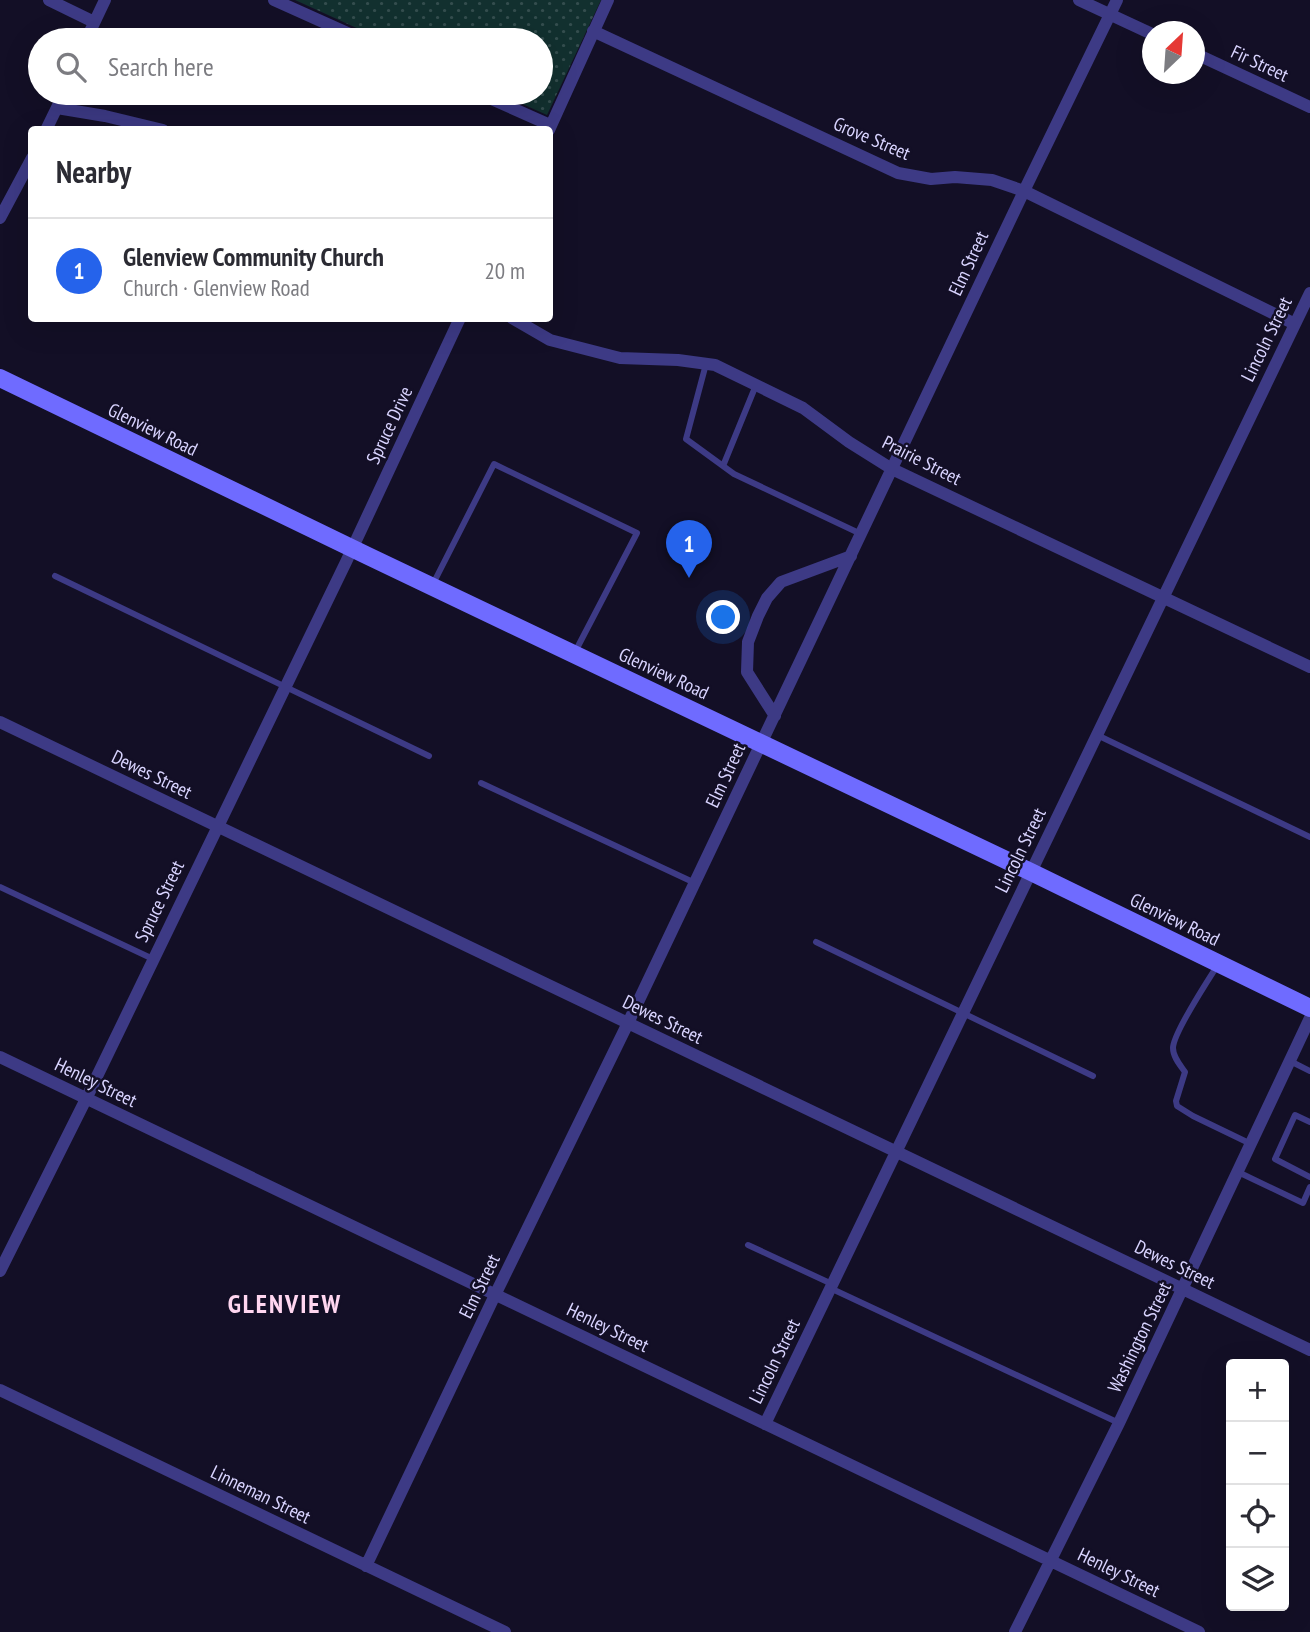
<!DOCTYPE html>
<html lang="en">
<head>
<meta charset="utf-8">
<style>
  body { margin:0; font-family:"PT Sans Narrow",sans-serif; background:#f7f7f7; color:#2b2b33 }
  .controls { position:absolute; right:21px; bottom:21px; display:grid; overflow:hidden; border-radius:7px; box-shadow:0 7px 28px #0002 }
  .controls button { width:63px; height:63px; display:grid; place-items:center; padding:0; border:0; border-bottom:2px solid #e1e1e2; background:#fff; color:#2b2b33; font:35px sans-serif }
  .compass { position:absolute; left:1142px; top:21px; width:63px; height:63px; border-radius:50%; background:#fff; box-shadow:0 7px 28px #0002; rotate:25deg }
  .you { position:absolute; left:724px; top:618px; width:24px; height:24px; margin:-18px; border:5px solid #fff; border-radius:50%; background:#1a73e8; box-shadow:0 0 0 10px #1a73e833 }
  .badge { display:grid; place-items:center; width:46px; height:46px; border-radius:50%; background:#2563eb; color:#fff; font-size:23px; font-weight:700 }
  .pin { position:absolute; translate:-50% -58px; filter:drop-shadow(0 2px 4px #0008) }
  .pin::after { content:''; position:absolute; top:37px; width:24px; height:21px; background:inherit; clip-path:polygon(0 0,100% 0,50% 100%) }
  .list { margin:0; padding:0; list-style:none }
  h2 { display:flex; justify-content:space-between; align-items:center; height:91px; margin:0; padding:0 28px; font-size:30px }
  h2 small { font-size:23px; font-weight:400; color:#7c7c81 }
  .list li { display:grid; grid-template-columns:46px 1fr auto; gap:21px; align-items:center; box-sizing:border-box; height:105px; padding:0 28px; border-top:2px solid #e1e1e2 }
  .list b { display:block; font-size:26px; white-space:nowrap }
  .list p { margin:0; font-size:23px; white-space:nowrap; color:#7c7c81 }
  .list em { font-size:23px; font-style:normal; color:#7c7c81 }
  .icon { flex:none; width:38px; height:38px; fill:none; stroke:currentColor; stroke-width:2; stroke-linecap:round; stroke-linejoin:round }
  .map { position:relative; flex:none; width:1310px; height:1632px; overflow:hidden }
  .search { position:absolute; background:#fff; box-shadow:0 7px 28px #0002; left:28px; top:28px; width:525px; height:77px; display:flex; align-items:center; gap:18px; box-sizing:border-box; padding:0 24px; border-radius:38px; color:#7c7c81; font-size:26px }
  .panel { position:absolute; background:#fff; box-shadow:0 7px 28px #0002; left:28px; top:126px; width:525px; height:196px; border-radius:7px }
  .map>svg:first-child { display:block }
  .park { fill:url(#park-dots) }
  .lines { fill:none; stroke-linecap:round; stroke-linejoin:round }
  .lane { stroke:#3d3a85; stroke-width:6 }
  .street { stroke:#3d3a85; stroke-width:12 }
  .secondary { stroke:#6f6bff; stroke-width:18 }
  .labels { text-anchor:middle; stroke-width:5; stroke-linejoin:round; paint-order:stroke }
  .street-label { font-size:19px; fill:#d9d4ff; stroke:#130f26 }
  .district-label { font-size:26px; font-weight:bold; letter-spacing:2px; fill:#ffd6f0; stroke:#130f26 }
</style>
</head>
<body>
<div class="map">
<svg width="1310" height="1632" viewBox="0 0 1310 1632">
  <defs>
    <pattern id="park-dots" width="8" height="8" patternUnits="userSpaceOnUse" patternTransform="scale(1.75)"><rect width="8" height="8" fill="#12302f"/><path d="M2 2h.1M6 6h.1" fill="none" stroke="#344d4e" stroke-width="1.8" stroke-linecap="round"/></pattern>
  </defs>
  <rect width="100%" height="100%" fill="#130f26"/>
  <path class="park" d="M295 0H601L547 115 498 93H541V40H383Z"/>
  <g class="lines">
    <path class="lane" d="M706 364 686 439 734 474 861 534
      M723 466 756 385
      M55 576 429 756
      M433 584 494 464 637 533 575 652
      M1097 735 1310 837
      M481 783 695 883
      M0 887 153 959
      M816 942 1093 1076
      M1217 966C1208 980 1173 1034 1173 1048 1173 1057 1180 1065 1185 1072L1176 1101 1177 1106 1193 1116 1251 1144
      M1290 1061 1310 1071
      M1310 1122 1295 1115 1275 1159 1310 1177
      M1238 1172 1303 1203 1310 1187
      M748 1245 832 1284
      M830 1288 1119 1423"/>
    <path class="street" d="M49 0 94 22
      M274 0 363 40
      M1079 0 1152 34
      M593 31 898 173 931 179 955 177 992 180 1024 191 1295 324
      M86 40 105 0
      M1194 53 1310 107
      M478 93 550 125
      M57 108 105 116 163 130
      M46 130 64 93
      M549 130 608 0
      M0 218 32 158
      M512 318 550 340 620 358 678 360 715 365 803 408 849 442 892 469 1310 667
      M775 716 747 672 748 642 758 616 767 598 781 582 851 556
      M0 722 1310 1350
      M0 1057 1199 1632
      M0 1271 86 1099 346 562 460 318
      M0 1390 505 1632
      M765 1424 1310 293
      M366 1566 495 1295 628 1023 1024 191 1117 0
      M1015 1632 1119 1423 1310 1018"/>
    <path class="secondary" d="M0 378 368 556 1031 872 1310 1008"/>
  </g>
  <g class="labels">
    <g class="street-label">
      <text transform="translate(1260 63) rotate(25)" y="7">Fir Street</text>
      <text transform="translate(872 138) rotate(23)" y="7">Grove Street</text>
      <text transform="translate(968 263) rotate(-65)" y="7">Elm Street</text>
      <text transform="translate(1266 339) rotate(-64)" y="7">Lincoln Street</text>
      <text transform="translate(389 425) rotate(-65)" y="7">Spruce Drive</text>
      <text transform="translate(153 429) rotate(26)" y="7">Glenview Road</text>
      <text transform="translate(922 460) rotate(27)" y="7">Prairie Street</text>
      <text transform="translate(664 673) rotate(25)" y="7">Glenview Road</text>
      <text transform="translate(152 774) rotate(26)" y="7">Dewes Street</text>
      <text transform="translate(725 775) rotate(-65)" y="7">Elm Street</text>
      <text transform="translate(1020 850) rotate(-64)" y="7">Lincoln Street</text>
      <text transform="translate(159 901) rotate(-64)" y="7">Spruce Street</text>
      <text transform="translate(1175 919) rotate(26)" y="7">Glenview Road</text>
      <text transform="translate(663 1019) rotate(26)" y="7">Dewes Street</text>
      <text transform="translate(96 1082) rotate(26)" y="7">Henley Street</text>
      <text transform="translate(1175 1264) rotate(26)" y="7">Dewes Street</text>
      <text transform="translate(479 1286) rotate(-64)" y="7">Elm Street</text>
      <text transform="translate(608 1327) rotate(26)" y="7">Henley Street</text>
      <text transform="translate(1139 1337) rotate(-64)" y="7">Washington Street</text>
      <text transform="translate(774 1361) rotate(-64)" y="7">Lincoln Street</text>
      <text transform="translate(261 1494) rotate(26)" y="7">Linneman Street</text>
      <text transform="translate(1119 1572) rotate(26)" y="7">Henley Street</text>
    </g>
    <g class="district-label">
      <text x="285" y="1313">GLENVIEW</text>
    </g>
  </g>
</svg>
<div class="controls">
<button>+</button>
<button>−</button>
<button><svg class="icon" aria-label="locate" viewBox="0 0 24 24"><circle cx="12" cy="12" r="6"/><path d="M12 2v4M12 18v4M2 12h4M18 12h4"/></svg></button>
<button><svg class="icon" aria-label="layers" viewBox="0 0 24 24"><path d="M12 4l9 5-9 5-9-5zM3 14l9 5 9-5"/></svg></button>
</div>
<svg class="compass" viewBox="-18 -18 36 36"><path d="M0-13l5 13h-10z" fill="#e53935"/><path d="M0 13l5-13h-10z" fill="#7c7c81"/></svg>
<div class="you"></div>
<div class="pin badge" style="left:689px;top:578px">1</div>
<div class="search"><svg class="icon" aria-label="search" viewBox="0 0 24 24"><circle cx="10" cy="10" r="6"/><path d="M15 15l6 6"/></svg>Search here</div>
<section class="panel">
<h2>Nearby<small></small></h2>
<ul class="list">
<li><span class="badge">1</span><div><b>Glenview Community Church</b><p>Church · Glenview Road</p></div><em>20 m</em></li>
</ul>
</section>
</div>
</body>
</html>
